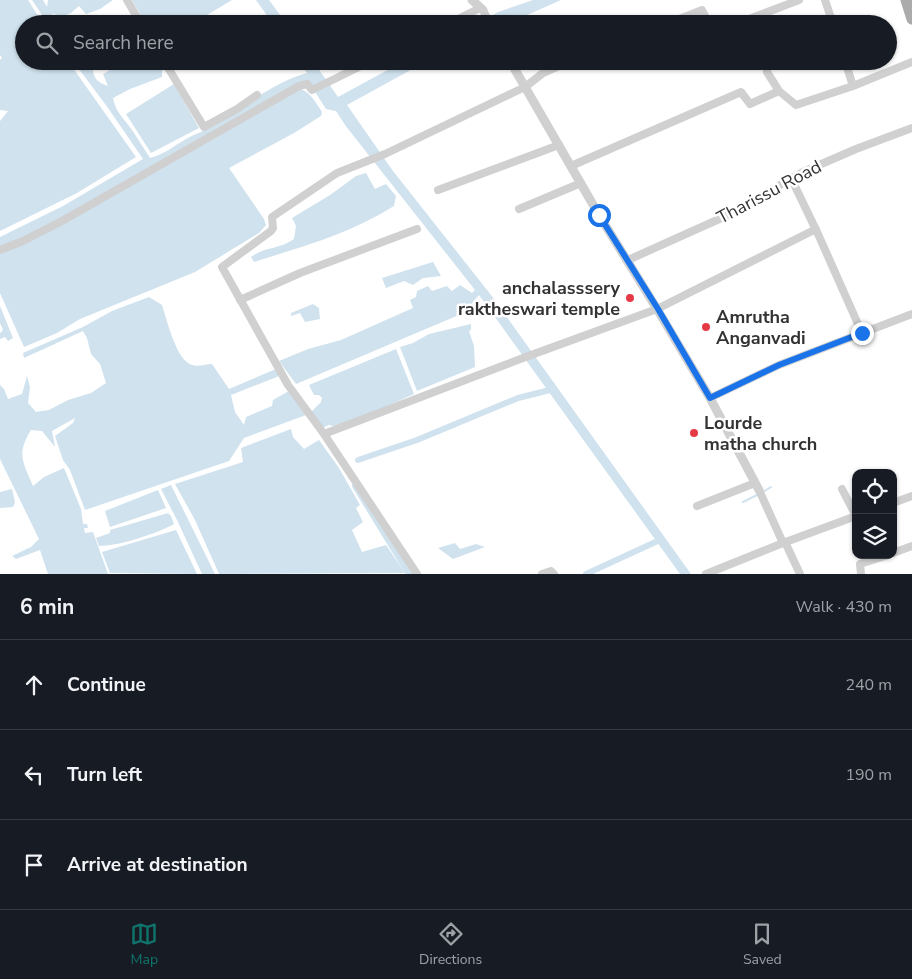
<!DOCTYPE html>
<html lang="en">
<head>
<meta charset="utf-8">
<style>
  body { margin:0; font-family:"Nunito Sans",sans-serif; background:#242831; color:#f1f3f6 }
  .controls { position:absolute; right:15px; bottom:15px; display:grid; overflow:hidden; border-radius:10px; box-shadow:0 1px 4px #0004 }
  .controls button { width:45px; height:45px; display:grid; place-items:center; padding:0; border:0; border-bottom:1px solid #363941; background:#171b24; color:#f1f3f6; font:25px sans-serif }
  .stop { position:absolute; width:15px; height:15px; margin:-11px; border:4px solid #1a73e8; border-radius:50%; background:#fff }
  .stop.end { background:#1a73e8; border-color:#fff; box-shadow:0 1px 5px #0008 }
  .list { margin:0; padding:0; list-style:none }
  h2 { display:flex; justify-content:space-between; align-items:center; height:65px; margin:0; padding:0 20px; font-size:21px }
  h2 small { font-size:16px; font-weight:400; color:#9ea1a6 }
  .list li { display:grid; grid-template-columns:32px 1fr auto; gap:15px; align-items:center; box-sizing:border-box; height:90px; padding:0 20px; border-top:1px solid #363941 }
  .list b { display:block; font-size:19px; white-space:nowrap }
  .list em { font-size:16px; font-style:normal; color:#9ea1a6 }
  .icon { flex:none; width:28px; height:28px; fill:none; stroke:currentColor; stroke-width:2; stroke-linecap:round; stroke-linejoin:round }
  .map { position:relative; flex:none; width:912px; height:574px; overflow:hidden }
  .search { position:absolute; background:#171b24; box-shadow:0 1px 4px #0004; left:15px; right:15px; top:15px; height:55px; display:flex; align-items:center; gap:12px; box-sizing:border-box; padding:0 18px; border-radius:28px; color:#9ea1a6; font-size:19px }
  .sheet { height:335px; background:#171b24 }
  nav { display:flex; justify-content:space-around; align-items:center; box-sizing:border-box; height:70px; border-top:1px solid #363941; background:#171b24; font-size:14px; color:#9ea1a6 }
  nav a { display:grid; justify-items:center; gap:2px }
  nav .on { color:#0f766e }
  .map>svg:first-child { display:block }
  .water { fill:#cfe2ee }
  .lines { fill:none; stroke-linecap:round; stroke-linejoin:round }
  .stream { stroke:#cfe2ee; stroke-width:2 }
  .canal { stroke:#cfe2ee; stroke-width:6 }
  .minor { stroke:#d0d0d0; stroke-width:8 }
  .tertiary { stroke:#d0d0d0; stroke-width:9 }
  .primary { stroke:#ababab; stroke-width:11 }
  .route { stroke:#1a73e8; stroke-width:6 }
  .poi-dot { fill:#e63946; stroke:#fff; stroke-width:2 }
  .labels { text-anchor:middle; stroke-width:5; stroke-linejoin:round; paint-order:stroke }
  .street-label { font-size:18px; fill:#333; stroke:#fff }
  .poi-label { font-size:18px; font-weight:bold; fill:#333; stroke:#fff; text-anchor:start }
</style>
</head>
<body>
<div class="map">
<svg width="912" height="574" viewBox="0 0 912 574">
  <rect width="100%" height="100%" fill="#fff"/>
  <path class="water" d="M0 0H28L43 24H24V61H68L136 157 77 193 0 231V121L8 111 0 110V60L2 58 0 55Z
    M32 0H43L47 7 48 0H113L100 9 86 14 79 6 71 13 61 17 52 13 58 24H48Z
    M132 0H232L192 24H171L168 16 157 24H146Z
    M256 0H269L287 24H273Z
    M533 0H561L507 24H478L498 12Z
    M73 61H90L93 64C92 77 96 82 108 86L103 74 120 64 128 61H161L162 63V77L130 89 113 98C115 108 119 114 126 122 135 133 142 146 150 158 165 154 175 145 188 138 195 134 202 132 209 128 242 110 270 83 307 73L299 61H313L338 97 404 61H427L347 105 393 171 491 295 691 574H680L479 295 472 303 473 309 296 384 279 361 308 349 341 340 413 308 410 300 416 297 417 291 428 286 432 291 447 286 452 291 460 285 472 293 475 290 345 125 336 111 326 109 308 81 85 206 0 249V237L63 206 143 159 108 108Z
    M174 84 199 128 151 153 126 114Z
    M301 89C311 93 316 103 322 112L321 116 294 133 229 168 264 219 266 225 259 233 195 272 80 319 57 333 24 347 0 293V253L165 163 212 140 249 117Z
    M366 173 375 189 386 184 396 196 394 206C352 233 301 247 254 262L251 257C266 246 278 250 294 239L296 226 292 218 330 195 356 176Z
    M433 262 441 276 423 278 413 285 404 281 386 288 382 278Z
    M149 297 162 305C167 320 176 360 192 365 198 367 207 364 212 364L229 389 276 369 279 376 231 395 235 412 244 425 246 417 272 406 273 400 289 391 306 415 244 438 229 461 85 510 70 470 63 460 55 436 73 423 75 418 52 431 55 447 42 431 31 430C16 454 23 462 33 486L44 477 64 468 81 509 83 524H87L88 528H84L85 533 93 532 108 574H48L40 550 16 559 12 556 31 547 39 539 0 459V385L4 389 8 399 22 394 27 376 30 387 28 403 36 412 49 410 68 400 91 393 106 383 100 364 91 354 87 338 83 331 24 358 23 353 83 327 112 311Z
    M313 304 319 308 320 319 305 322 300 313 291 316V313Z
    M0 306 13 338 8 341 5 337 0 339V333L3 330 0 323Z
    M471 324V330L469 331 474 346 475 367 417 391 400 347 413 343 429 334Z
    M396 349 414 394 385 407 336 427 329 425 322 428 311 412 321 402 322 398 319 395H314L309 385Z
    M291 429 293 437 304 449 319 440 339 468 360 505 356 508 363 522 352 530 362 552 386 545 405 573 219 574 195 520 175 484 243 462 241 448Z
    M171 485 215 574H202L178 522 161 489Z
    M12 489 15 502 13 507 0 508V492Z
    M158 490 166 508 110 527 105 511Z
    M168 513 171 516 174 524C156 534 119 546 99 546L96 538 110 533V530Z
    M176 530 197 574 110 573 102 552Z
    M455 543 460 549 476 544 485 547 453 559 438 548Z"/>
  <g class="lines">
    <path class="stream" d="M763 492 771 487
      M743 502 759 494"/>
    <path class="canal" d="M358 460 417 440 518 398 550 390 552 385
      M355 486 409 574
      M586 574 662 539"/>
    <path class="minor" d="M127 0 141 24
      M825 0 833 24
      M483 10 490 24
      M448 24 480 8
      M667 24 702 10 709 24
      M736 24 799 0
      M164 61 204 127 237 109 257 95
      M845 61 853 86
      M767 72 779 91
      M571 166 741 92 750 104 779 91 796 105 853 86 912 62
      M791 178 818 234 862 333
      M438 190 559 145
      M519 209 581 183
      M0 250 23 241 62 221 299 86 307 84 312 90 371 61
      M628 260 726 216 803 172 856 149 912 128
      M240 300 300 273 417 229
      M710 398 779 365 912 314
      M324 434 288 385 222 267 271 231 273 228 272 217 337 173 385 154 525 87 543 73 570 61
      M842 489 856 516
      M759 490 783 543
      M893 503 912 496
      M697 506 755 483
      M785 542 800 574
      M893 553 912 546
      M417 574 324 434 523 358 657 309 816 229
      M542 574 551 571 554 574
      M706 574 783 543 856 516
      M861 574 860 564 888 555"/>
    <path class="tertiary" d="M472 0 483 10
      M510 61 599 215 657 309 710 398 759 490"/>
    <path class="primary" d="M906 0 912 19"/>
  </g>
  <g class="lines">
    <path class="route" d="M599 215 658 309 710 398 779 365 862 333"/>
  </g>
  <g class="poi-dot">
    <circle cx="630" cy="298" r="5"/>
    <circle cx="706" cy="327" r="5"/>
    <circle cx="694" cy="433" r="5"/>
  </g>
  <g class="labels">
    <g class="street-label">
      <text transform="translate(769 192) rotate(-28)" y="6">Tharissu Road</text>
    </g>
    <g class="poi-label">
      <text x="620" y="294" text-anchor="end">anchalasssery<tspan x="620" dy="21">raktheswari temple</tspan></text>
      <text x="716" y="323">Amrutha<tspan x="716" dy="21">Anganvadi</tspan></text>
      <text x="704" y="429">Lourde<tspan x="704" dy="21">matha church</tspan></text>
    </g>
  </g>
</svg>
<div class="controls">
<button><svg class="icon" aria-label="locate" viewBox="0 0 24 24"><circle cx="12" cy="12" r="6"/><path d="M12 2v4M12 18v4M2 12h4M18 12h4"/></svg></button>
<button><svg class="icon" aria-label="layers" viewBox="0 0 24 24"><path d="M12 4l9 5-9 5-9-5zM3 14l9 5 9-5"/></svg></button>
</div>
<div class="stop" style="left:599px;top:215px"></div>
<div class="stop end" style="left:862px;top:333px"></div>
<div class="search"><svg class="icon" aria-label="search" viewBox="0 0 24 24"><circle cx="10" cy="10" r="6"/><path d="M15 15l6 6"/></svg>Search here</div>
</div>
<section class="sheet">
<h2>6 min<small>Walk · 430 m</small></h2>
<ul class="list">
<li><svg class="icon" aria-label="ahead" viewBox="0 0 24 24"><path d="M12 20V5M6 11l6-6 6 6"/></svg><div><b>Continue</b></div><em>240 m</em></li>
<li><svg class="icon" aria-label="left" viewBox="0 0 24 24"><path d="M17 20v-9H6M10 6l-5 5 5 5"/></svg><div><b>Turn left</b></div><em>190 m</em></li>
<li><svg class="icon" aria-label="arrive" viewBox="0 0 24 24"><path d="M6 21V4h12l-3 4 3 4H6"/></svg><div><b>Arrive at destination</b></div></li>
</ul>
</section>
<nav>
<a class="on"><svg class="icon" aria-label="map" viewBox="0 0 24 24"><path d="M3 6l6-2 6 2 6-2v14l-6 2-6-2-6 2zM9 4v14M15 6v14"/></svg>Map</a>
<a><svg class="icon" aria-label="directions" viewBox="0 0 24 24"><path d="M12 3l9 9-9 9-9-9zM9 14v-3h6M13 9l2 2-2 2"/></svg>Directions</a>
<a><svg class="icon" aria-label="saved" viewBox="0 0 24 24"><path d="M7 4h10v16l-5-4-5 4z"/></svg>Saved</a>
</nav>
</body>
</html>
